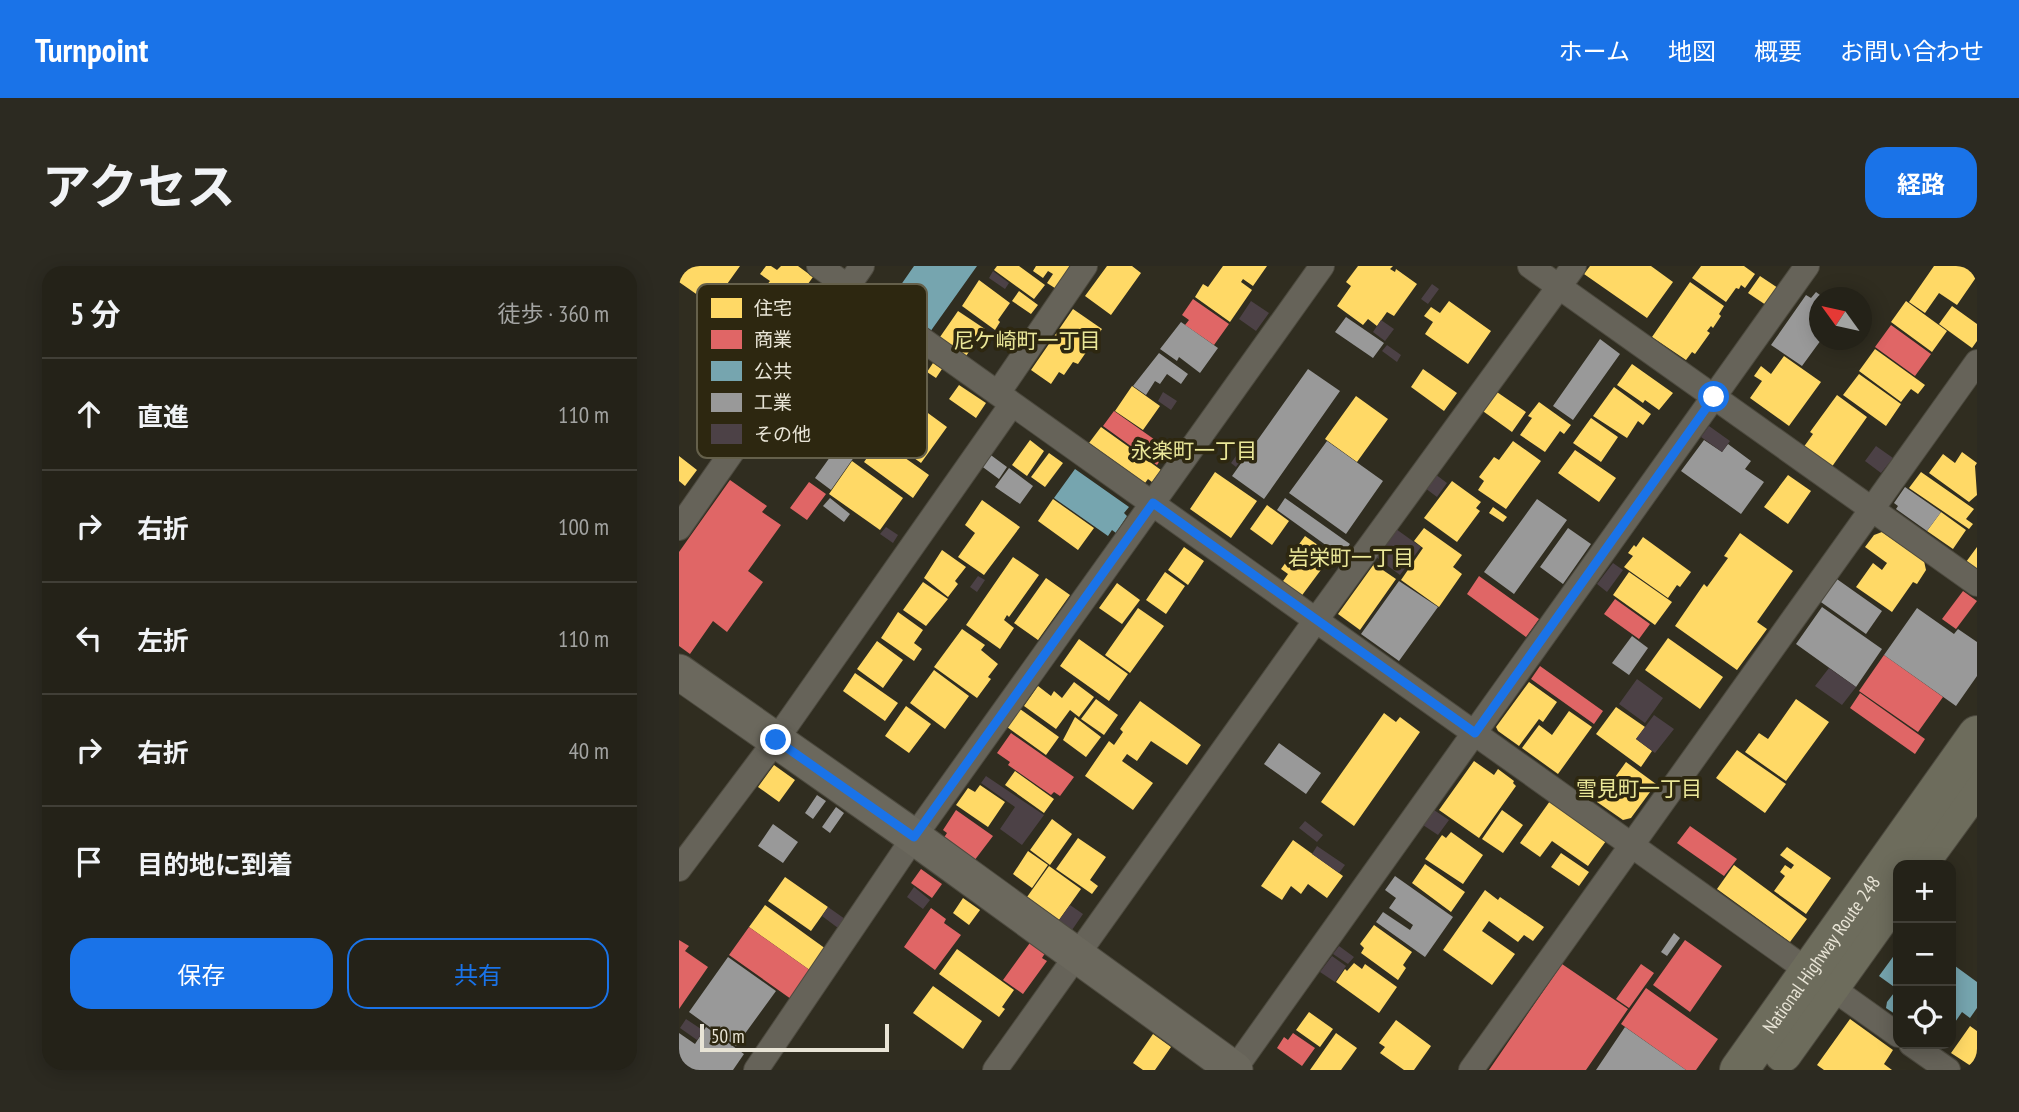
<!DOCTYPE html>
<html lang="ja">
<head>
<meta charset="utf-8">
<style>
  body { margin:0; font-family:"PT Sans Narrow","Noto Sans JP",sans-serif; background:#2c2a21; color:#f1f3f6 }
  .controls { position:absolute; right:21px; bottom:21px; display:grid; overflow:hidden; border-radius:14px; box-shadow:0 4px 18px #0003 }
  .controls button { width:63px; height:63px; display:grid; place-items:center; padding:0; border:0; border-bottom:2px solid #413f37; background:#242218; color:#f1f3f6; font:35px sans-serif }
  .compass { position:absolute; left:1130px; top:21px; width:63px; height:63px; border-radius:50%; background:#242218; box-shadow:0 4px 18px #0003; rotate:303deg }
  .scale { position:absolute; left:21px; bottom:18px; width:189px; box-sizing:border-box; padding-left:7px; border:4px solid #e8e4d6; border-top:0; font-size:19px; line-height:24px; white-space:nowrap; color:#e8e4d6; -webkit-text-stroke:5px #2d2710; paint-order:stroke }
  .stop { position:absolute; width:21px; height:21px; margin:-16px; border:5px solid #1a73e8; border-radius:50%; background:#fff }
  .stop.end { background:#1a73e8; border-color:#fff; box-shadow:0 2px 7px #0008 }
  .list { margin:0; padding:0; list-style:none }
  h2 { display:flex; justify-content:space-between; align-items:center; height:91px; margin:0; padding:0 28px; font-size:30px }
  h2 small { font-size:23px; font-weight:400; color:#a3a4a2 }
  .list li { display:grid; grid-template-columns:46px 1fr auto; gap:21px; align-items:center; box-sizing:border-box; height:112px; padding:0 28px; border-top:2px solid #413f37 }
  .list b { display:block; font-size:26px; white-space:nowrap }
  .list em { font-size:23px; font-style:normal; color:#a3a4a2 }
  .actions { display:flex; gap:14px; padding:21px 28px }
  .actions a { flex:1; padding:16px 0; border:2px solid #1a73e8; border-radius:21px; text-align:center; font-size:24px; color:#1a73e8 }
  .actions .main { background:#1a73e8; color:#fff }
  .icon { flex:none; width:38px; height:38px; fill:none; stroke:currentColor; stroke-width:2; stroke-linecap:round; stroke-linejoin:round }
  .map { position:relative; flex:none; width:1298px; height:804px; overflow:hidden; border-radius:21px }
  header { display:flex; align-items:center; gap:42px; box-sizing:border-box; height:98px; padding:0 35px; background:#1a73e8; color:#fff }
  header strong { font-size:33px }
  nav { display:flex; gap:38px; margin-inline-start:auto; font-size:24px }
  .intro { display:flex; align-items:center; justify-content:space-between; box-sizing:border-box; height:168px; padding:0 42px }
  h1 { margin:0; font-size:49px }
  .button { padding:18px 32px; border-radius:21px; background:#1a73e8; color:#fff; font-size:24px; font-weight:700 }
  main { display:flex; gap:42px; padding:0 42px }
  aside { flex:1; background:#242218; border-radius:21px; box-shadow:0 4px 18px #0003 }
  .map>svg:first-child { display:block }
  .homes { fill:#ffd966 }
  .shops { fill:#e06666 }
  .public { fill:#76a5af }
  .industry { fill:#999 }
  .building { fill:#4c4146 }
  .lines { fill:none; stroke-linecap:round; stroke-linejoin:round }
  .street-casing { stroke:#4d4a3f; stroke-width:26 }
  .secondary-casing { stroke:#4d4a3f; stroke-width:37 }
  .highway-casing { stroke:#4d4a3f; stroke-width:40 }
  .street { stroke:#666359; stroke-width:24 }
  .secondary { stroke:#6b685d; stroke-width:35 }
  .highway { stroke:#6d6c5c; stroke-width:38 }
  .route { stroke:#1a73e8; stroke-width:9 }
  .labels { text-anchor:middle; stroke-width:7; stroke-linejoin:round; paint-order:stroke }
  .street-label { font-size:19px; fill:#e8e4d6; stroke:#2d2710 }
  .neighbourhood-label { font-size:21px; fill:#eae798; stroke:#2d2710 }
  .key { fill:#2d2710; stroke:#65604b; stroke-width:2 }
  .key-label { font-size:19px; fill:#e8e4d6 }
</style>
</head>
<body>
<header>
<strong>Turnpoint</strong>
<nav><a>ホーム</a><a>地図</a><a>概要</a><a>お問い合わせ</a></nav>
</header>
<div class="intro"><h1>アクセス</h1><a class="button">経路</a></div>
<main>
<aside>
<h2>5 分<small>徒歩 · 360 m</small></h2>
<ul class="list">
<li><svg class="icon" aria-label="ahead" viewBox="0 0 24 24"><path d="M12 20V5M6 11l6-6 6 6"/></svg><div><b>直進</b></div><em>110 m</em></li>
<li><svg class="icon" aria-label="right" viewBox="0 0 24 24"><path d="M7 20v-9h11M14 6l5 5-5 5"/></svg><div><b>右折</b></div><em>100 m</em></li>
<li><svg class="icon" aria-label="left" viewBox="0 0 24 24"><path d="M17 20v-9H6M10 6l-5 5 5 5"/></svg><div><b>左折</b></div><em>110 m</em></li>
<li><svg class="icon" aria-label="right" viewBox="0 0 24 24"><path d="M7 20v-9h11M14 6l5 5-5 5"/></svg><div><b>右折</b></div><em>40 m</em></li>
<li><svg class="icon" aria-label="arrive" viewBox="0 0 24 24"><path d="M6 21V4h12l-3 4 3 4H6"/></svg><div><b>目的地に到着</b></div></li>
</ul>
<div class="actions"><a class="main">保存</a><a>共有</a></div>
</aside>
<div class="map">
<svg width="1298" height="804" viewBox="0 0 1298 804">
  <rect width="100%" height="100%" fill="#302d20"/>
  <path class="homes" d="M0 0H61L33 39 0 16Z
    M87 0H92L98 4 102 0H119L134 11 126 22 131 25 115 47 83 25 91 15 81 8Z
    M318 0H340L366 19 355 33 315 4Z
    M357 0H399L382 26 368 17 374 8 369 5 364 12 354 5Z
    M428 0H453L462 7 432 49 406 30Z
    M544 0H588L574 20 564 13 562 16 573 24 551 56 516 31 524 18 529 21Z
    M679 0H714L711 3 716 6 717 3 738 18 715 50 708 46 698 60 689 53 684 59 658 40 672 20 667 16Z
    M911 0H972L994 16 968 52 905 8Z
    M1022 0H1065L1076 8 1066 22 1062 19 1060 23 1057 22 1047 36 1013 12Z
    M1255 0H1298V10L1278 39 1260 27 1246 47 1230 36Z
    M1081 10 1099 22 1087 39 1069 27Z
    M300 14 331 37 319 54 321 56 316 64 283 40Z
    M1011 16 1045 40 1040 48 1042 50 1034 62 1032 60 1028 65 1031 67 1016 88 1013 86 1007 94 973 71Z
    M340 25 359 39 352 48 333 35Z
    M770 35 812 65 789 98 746 68 754 56 745 50 752 41 761 47Z
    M1227 35 1268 65 1253 86 1212 56Z
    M1273 40 1298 58V75L1293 82 1260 58Z
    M394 43 423 63 399 98 394 96 385 109 380 106 372 118 352 104Z
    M279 45 306 63 287 90 261 71Z
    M1196 83 1246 119 1239 128 1232 123 1222 136 1180 105Z
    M1105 90 1142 116 1110 160 1071 132 1083 115 1075 110 1082 100 1092 108Z
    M254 97 263 103 257 112 248 106Z
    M953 98 994 127 980 144 966 134 964 137 938 119Z
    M744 103 778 127 765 145 732 121Z
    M1180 108 1222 138 1207 160 1164 129Z
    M280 119 307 137 297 152 270 133Z
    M453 120 481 140 464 164 436 145Z
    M935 121 972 148 964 159 959 155 948 172 914 150Z
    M815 124 847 146 833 166 801 143Z
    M1158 129 1188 151 1152 202 1124 182 1134 168 1131 166Z
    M677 130 709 153 678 196 646 173Z
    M860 136 892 159 885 168 881 165 866 186 841 169 853 152 849 150Z
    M238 139 268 161 242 197 214 177Z
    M912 152 939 171 922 196 894 177Z
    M422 161 482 204 473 216 469 213 466 217 410 177Z
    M201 174 250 209 234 232 185 196Z
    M351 174 365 185 348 210 333 199Z
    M834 175 862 195 827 243 799 224 805 215 800 211 815 191 820 194Z
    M896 184 937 212 920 236 879 207Z
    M1283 186 1298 197 1296 200 1298 229 1290 236 1250 207 1264 188 1276 197Z
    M370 187 384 197 366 221 352 211Z
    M0 190 18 204 6 220 0 215Z
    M173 195 224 232 201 264 150 228Z
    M536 206 578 235 552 272 511 243Z
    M1242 206 1295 243 1287 253 1294 258 1290 263 1230 222Z
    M1109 209 1132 225 1109 258 1085 241Z
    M773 215 802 236 797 242 801 245 778 276 745 252Z
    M374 233 415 262 399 284 359 255Z
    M303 234 341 261 305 309 279 291 296 267 286 259Z
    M588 239 610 255 593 279 571 263Z
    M814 241 828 251 824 256 810 247Z
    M1262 246 1287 264 1274 283 1248 265Z
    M745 262 783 289 774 301 783 308 760 341 722 314 744 282 735 275Z
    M1203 266 1245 295 1247 304 1238 318 1234 316 1213 346 1177 321 1194 297 1203 304 1208 297 1186 281 1195 269Z
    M1061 267 1114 305 1078 356 1088 363 1058 404 996 360 1025 318 1028 321 1049 292 1045 290Z
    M626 270 653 289 621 332 602 318 609 308 602 303Z
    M964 271 1012 306 1001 321 998 319 989 332 945 301 954 290 949 287 955 279 957 281Z
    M505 281 525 295 509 319 489 304Z
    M1298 281V305L1287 296Z
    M263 284 287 301 276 315 279 318 269 331 245 312Z
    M334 291 360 309 330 351 328 349 325 354 335 362 321 383 287 359Z
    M695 298 717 313 681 364 659 348Z
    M486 306 506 320 487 348 467 334Z
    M950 306 993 336 976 359 934 329Z
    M367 312 391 329 359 374 335 357Z
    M244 316 269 333 247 360 224 344Z
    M438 317 461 334 443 358 420 342Z
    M459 342 485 360 451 407 426 389Z
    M219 346 244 364 235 377 243 383 235 395 202 372Z
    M283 363 306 379 302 384 319 398 309 411 312 413 298 432 255 401Z
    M989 372 1044 411 1021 443 966 404Z
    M400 373 449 408 430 435 381 400Z
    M198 375 224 394 204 422 178 403Z
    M255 404 290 430 266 463 231 437Z
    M176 407 219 437 206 455 164 425Z
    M395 416 415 431 400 451 391 444 377 463 345 440 359 420 372 430 375 425 383 432Z
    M850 416 878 436 864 456 860 453 840 480 819 465 817 461Z
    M417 433 439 449 425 469 402 453Z
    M1117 433 1150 456 1107 515 1066 486 1080 467 1089 473Z
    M461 435 522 479 508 499 472 475 458 495 448 488 443 495 474 517 454 544 406 510 430 475 435 479 444 466 441 463Z
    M227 440 252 458 230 487 206 470Z
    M937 441 966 461 957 473 973 485 962 501 917 468Z
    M341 443 380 471 367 489 328 461Z
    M890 445 913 461 879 508 843 482 860 459 873 469Z
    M705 447 717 456 721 451 741 466 675 560 642 536Z
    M396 451 422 471 407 491 384 474Z
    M1058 484 1107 518 1086 547 1037 512Z
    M795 495 815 509 819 503 835 515 834 517 837 520 800 572 760 544Z
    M947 496 977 518 952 552 944 554 918 536Z
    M95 499 116 514 100 536 79 521Z
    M336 505 375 533 365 547 326 519Z
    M301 519 326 536 309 561 277 539 289 522 296 526Z
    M871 535 927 575 909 600 873 575 861 591 841 577Z
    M823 544 844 559 824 587 803 573Z
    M373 553 393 568 371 599 351 584Z
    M772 566 804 589 784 618 746 593 763 569 767 572Z
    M399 572 427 591 411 614 419 620 413 628 377 603Z
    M614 574 664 610 648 632 629 618 622 628 612 620 603 634 582 620Z
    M1108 581 1152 612 1127 648 1095 625 1106 610 1101 606 1106 599 1112 603 1115 599 1101 589Z
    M349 585 369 599 353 622 334 608Z
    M882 587 910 606 900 620 872 601Z
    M746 598 786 626 772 646 733 617Z
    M1055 599 1128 653 1111 676 1038 623Z
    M370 600 402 623 380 654 348 631Z
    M106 611 149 641 132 665 89 635Z
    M806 624 819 634 821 631 865 661 854 675 845 669 839 676 810 655 803 665 836 688 813 719 764 684Z
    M284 632 301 644 290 659 274 647Z
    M86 639 147 683 132 705 70 661Z
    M695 659 733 686 724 699 727 702 719 714 682 687 685 682 681 678Z
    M278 683 335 724 323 741 326 743 320 751 260 708Z
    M675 697 683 703 686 698 718 721 700 747 657 716 666 703 668 705Z
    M254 720 303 755 284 783 234 747Z
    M630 746 654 763 641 781 617 764Z
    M1171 753 1214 784 1205 798 1213 804H1145L1138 799Z
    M717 754 752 780 735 804H725L701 787 706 781 700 777Z
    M1291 760 1298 765V804L1272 787Z
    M657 767 678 782 662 804H631Z
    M474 768 492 781 476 804H464L454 797Z"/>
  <path class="shops" d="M514 33 550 58 535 79 506 59 510 54 503 49Z
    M1212 59 1252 88 1236 110 1196 81Z
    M435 145 489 183 478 199 424 160Z
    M51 214 88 240 83 246 102 259 69 305 84 316 48 366 34 355 11 388 0 380V286Z
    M130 216 147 228 128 254 111 242Z
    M800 310 860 353 847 371 788 328Z
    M1284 325 1298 335 1277 363 1263 353Z
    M936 333 971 358 960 373 925 348Z
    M1205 389 1264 431 1239 466 1180 425Z
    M861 400 924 445 915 458 852 413Z
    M1181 427 1246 473 1236 488 1171 442Z
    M332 467 395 511 381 530 375 526 372 529 329 499 331 496 318 487Z
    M277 544 314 570 295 595 264 573 268 567 264 564Z
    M1011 560 1058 593 1045 610 998 577Z
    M242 603 263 618 253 632 232 617Z
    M252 642 267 653 265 657 282 669 256 704 225 681Z
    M70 661 132 705 112 733 50 689Z
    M0 674 10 680 6 685 29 701 0 743Z
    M353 674 368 684 363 692 368 695 344 728 324 714Z
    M1006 674 1043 700 1011 746 974 719Z
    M883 698 949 743 907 804H810Z
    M962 698 975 707 950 742 937 733Z
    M967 722 1039 773 1017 804H1007L942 758Z
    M614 767 636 782 623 800 598 782 605 771 609 774Z"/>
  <path class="public" d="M235 0H298L251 66 210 36Z
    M396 203 450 241 445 247 448 250 437 267 433 264 429 270 375 232Z
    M1219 684V750L1207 742 1208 736 1218 723 1200 710Z
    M1272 697 1298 716V742L1291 752 1283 746 1272 762Z"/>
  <path class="industry" d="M71 17 116 48 66 118 21 87Z
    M1137 26 1145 32H1140L1142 74 1123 100 1092 79 1127 29 1132 32Z
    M667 51 705 77 694 92 656 66Z
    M502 56 539 82 521 107 500 91 498 95 481 83Z
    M921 73 941 88 894 154 874 140Z
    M480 87 509 108 502 118 488 108 481 118 476 115 467 129 454 120Z
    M629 103 661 125 585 233 553 210Z
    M164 173 180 184 152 224 136 212Z
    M1025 174 1043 186 1049 178 1072 195 1066 203 1085 216 1062 248 1002 205Z
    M648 175 704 215 667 268 610 227Z
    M309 187 328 201 320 213 301 199Z
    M330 202 354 220 341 238 316 221Z
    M1226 221 1262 246 1248 265 1217 243 1219 240 1215 237Z
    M151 232 171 248 165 256 144 240Z
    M606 232 671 278 662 290 598 244Z
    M858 233 888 254 835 328 805 306Z
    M889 262 912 278 884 318 861 301Z
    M1155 311 1203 345 1187 368 1139 334Z
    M720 315 759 341 720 395 682 368Z
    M1143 341 1203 383 1177 421 1117 378Z
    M1238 342 1275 368 1279 363 1298 376V410L1277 440 1205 389Z
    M953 370 969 382 950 409 933 397Z
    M600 477 642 507 627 528 585 498Z
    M138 529 147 535 134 553 126 547Z
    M157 541 165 547 151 567 143 561Z
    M94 558 119 576 104 597 79 580Z
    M716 610 774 651 746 691 697 656 704 646 731 664 734 659 710 642 717 632 706 624Z
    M995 667 1001 672 988 690 982 686Z
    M49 691 97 725 57 780 10 746Z
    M27 761 65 788 54 804H0V767L16 778Z
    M946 761 1007 804H917Z"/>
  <path class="building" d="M314 5 330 17 326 23 310 12Z
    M753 18 760 23 749 38 742 33Z
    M572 35 590 47 577 65 560 53Z
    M702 54 715 63 706 75 694 66Z
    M708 79 722 89 718 96 703 85Z
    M484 126 498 135 492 144 479 135Z
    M1030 160 1051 175 1043 186 1022 171Z
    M1197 180 1214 192 1202 207 1186 195Z
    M562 183 567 187 557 201 552 197Z
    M756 208 768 217 758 231 746 222Z
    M207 261 219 269 214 277 201 268Z
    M717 263 742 281 721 309 697 291Z
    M934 297 944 304 928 326 918 318Z
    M299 310 306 314 298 326 291 321Z
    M1150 402 1177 421 1163 439 1136 420Z
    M958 413 984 432 966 457 940 438Z
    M975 449 995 463 976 487 957 473Z
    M307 510 365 549 343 579 321 563 336 541 302 517Z
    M755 544 770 554 759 569 744 559Z
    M626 555 644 569 638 576 620 562Z
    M638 580 666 599 660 607 633 588Z
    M235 621 251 634 244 643 228 631Z
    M391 639 404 648 393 664 380 654Z
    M149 641 166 653 159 662 143 650Z
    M660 680 675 691 669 698 654 688Z
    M653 690 667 700 656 716 641 706Z
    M7 753 25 765 18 774 1 762Z"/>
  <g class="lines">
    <g class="street-casing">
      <path id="street" d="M140 0 1219 769
        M851 0 1298 318
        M319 127 406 0
        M0 262 183 0
        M0 603 97 474 333 138
        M1232 778 1269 804
        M77 804 235 571 643 0
        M316 804 637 354 895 0
        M555 804 1128 0
        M792 804 1298 96"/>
    </g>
    <g class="secondary-casing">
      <path id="secondary" d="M0 406 235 571 556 804"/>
    </g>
    <g class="highway-casing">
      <g id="highway">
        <path d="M1239 599 1298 518"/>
        <path d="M1104 787 1219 626"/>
        <path id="s1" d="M1060 804 1298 469"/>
      </g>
    </g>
    <use href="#street" class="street"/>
    <use href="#secondary" class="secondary"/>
    <use href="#highway" class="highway"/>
  </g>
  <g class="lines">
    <path class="route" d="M97 474 235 571 474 237 796 467 1035 131"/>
  </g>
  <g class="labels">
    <g class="street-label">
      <text dy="7" stroke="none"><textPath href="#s1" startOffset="142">National Highway Route 248</textPath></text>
    </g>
    <g class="neighbourhood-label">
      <text x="348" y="82">尼ケ崎町一丁目</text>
      <text x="515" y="192">永楽町一丁目</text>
      <text x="672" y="299">岩栄町一丁目</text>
      <text x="960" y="530">雪見町一丁目</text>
    </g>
  </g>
  <rect x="18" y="18" width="230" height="174" rx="10" class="key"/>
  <rect x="32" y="32" width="31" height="20" fill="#ffd966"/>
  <rect x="32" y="64" width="31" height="19" fill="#e06666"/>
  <rect x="32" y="95" width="31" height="20" fill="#76a5af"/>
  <rect x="32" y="127" width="31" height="19" fill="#999"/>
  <rect x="32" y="158" width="31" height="20" fill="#4c4146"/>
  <g class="key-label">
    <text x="75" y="49">住宅</text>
    <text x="75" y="80">商業</text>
    <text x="75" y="112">公共</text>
    <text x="75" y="143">工業</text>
    <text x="75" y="175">その他</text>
  </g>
</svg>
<div class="controls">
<button>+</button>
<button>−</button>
<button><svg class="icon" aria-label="locate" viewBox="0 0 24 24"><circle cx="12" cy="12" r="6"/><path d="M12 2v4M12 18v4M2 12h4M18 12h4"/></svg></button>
</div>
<svg class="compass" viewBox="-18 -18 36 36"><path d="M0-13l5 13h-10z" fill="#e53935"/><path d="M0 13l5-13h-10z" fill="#a3a4a2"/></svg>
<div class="scale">50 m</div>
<div class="stop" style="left:1035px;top:131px"></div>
<div class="stop end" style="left:97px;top:474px"></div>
</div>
</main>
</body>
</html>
